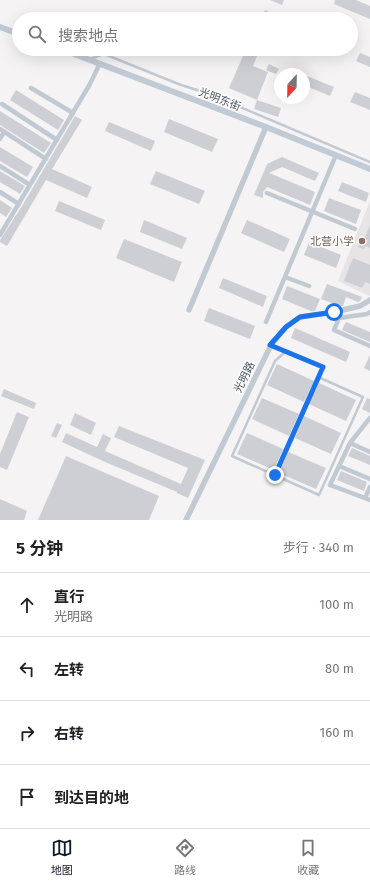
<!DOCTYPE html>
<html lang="zh">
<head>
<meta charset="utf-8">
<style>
  body { margin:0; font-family:"Fira Sans","Noto Sans SC",sans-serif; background:#f6f6f6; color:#202124 }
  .compass { position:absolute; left:274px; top:68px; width:36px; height:36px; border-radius:50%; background:#fff; box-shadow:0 4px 16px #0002; rotate:202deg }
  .stop { position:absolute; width:12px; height:12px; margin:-9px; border:3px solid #1a73e8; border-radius:50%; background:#fff }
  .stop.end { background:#1a73e8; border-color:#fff; box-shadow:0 1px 4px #0008 }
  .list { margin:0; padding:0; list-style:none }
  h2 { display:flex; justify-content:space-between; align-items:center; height:52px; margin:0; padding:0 16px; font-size:17px }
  h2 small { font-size:13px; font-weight:400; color:#757577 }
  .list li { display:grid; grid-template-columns:26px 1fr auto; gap:12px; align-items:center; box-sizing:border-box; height:64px; padding:0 16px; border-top:1px solid #e0e0e0 }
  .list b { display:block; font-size:15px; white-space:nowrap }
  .list p { margin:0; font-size:13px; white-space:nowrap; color:#757577 }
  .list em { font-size:13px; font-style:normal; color:#757577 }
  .icon { flex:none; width:22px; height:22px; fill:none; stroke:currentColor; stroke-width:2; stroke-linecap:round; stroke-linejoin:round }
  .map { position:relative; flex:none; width:370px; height:520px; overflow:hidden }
  .search { position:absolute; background:#fff; box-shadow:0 4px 16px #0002; left:12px; right:12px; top:12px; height:44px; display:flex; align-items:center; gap:10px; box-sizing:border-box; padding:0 14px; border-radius:22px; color:#757577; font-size:15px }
  .sheet { height:308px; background:#fff }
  nav { display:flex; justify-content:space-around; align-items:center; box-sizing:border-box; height:56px; border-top:1px solid #e0e0e0; background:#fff; font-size:11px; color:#757577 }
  nav a { display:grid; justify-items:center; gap:2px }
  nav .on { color:#111827 }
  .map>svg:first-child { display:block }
  .education { fill:#e6e4e5 }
  .building { fill:#cdcfd5 }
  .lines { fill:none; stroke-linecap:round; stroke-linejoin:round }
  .service { stroke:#c1cad2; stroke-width:2.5 }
  .minor { stroke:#c1cad2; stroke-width:4.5 }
  .tertiary { stroke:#c1cad2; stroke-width:5.5 }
  .secondary { stroke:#c1cbd6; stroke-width:6 }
  .route { stroke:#1a73e8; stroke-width:5 }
  .education-dot { fill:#8d6e63; stroke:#fff; stroke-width:1.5 }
  .labels { text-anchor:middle; stroke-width:3; stroke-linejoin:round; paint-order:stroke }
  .street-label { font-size:11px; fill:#4a5661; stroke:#fff }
  .education-label { font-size:11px; fill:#785e54; stroke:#fff; text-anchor:end }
</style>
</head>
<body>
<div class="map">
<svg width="370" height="520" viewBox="0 0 370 520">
  <rect width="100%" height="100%" fill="#f5f3f3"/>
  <path class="education" d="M370 201V295L369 296 338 281Z"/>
  <path class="building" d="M270 0H284L282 5Z
    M335 0H356L370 6V19L334 4Z
    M265 10 278 16 277 19 261 18Z
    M246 49H250V51L258 54 253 66 268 72 257 100 229 88Z
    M330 49H346L343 55Z
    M360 53 370 57V67L356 61Z
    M269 64 279 69 276 74 266 70Z
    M307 76 334 87 330 96 304 85Z
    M16 90 64 120 58 130 10 100Z
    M355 92 370 98V110L350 102Z
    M257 100 281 108 278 117 254 109Z
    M0 111 51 143 44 153 0 125Z
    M75 116 82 120 52 169 92 187 87 198 46 180 7 246 0 242V240L22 206Z
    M169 119 218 139 212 152 164 132Z
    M109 122 155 141 151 151 105 131Z
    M0 147 33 167 27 177 0 161Z
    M282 157 319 173 315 181 282 167 269 173 315 192 310 205 267 187 263 192V198L254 195 267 164Z
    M0 171 25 186 20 194 0 182Z
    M156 171 205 191 199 204 150 184Z
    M342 182 369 193 366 202 338 191Z
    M329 198 361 210 356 224 324 211Z
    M0 200 12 208 6 217 0 213Z
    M59 201 105 220 101 230 55 211Z
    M144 220 187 238 182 249 140 232Z
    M247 220 290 239 284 252 241 233Z
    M370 225V248L365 246 364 249 358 247 362 236 365 237Z
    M124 239 182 262 174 282 116 258Z
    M309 242 341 255 336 268 304 255Z
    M353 258 370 265V284L365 282 362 288 344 281Z
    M223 278 267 296 263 307 219 288Z
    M327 284 362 297 360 301 358 302 346 297 343 306H341L321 299Z
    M287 286 320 299 315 311H311L282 299Z
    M209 308 255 326 250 339 204 321Z
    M346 322 370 332V342L342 330Z
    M295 328 350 352 346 362 291 338Z
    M370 355V371L364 368Z
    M277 364 314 381 304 402 267 385Z
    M319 383 356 400 346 421 309 404Z
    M4 389 36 403 34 409 1 396Z
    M262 398 299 414 289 436 252 419Z
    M367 398 370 399V413L362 409Z
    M17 412 29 417 7 470 0 467V454Z
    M75 413 96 423 91 435 70 425Z
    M304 416 341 433 331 454 295 438Z
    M57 423 62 425 56 438 51 436Z
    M119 426 205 460 188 498 177 493V492L105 462 62 442 66 433 97 447 103 434 111 438 105 451 181 484 188 468 114 437Z
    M247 433 283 449 274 470 237 454Z
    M352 448 370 456V465L348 456Z
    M288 452 326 468 316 489 279 473Z
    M66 456 159 496 149 520H38Z
    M341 471 367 482 364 491 337 480Z
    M0 499 27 511 24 520H0Z"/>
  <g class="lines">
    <path class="service" d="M90 59 104 54 181 85 207 93 370 162
      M271 345 323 367 275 475
      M286 351 275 361 232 456 319 495 363 397 318 377"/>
    <path class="minor" d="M31 88 73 113
      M2 104 57 140
      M0 129 46 159
      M0 139 4 132
      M0 166 30 185
      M0 192 19 204
      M267 193 355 229
      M0 235 90 84 100 63
      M285 277 309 286
      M370 312 367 314 339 318 334 330 370 346
      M266 322 336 155
      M370 418 350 443 330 485 370 500
      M350 443 370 452
      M339 466 370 479
      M365 498 370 487"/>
    <path class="tertiary" d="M189 310 266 127
      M186 520 271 345 286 327 300 317 334 312 360 306 370 300"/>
    <path class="secondary" d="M0 27 19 34
      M61 49 266 127 370 169"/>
  </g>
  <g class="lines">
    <path class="route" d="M275 475 323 367 270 345 286 327 300 317 334 312"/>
  </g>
  <circle class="education-dot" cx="362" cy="241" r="4"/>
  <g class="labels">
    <g class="street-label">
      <text transform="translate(220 99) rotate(21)" y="4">光明东街</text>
      <text transform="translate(244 377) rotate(-64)" y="4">光明路</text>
    </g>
    <g class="education-label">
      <text x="354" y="245">北营小学</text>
    </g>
  </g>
</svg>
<svg class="compass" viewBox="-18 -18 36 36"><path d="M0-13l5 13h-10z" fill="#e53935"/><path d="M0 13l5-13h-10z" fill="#757577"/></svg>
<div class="stop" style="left:334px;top:312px"></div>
<div class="stop end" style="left:275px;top:475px"></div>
<div class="search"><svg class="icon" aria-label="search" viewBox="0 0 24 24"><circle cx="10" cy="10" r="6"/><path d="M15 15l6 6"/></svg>搜索地点</div>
</div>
<section class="sheet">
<h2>5 分钟<small>步行 · 340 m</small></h2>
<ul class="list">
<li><svg class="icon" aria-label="ahead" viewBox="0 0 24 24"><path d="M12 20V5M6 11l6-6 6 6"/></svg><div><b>直行</b><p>光明路</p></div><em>100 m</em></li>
<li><svg class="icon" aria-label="left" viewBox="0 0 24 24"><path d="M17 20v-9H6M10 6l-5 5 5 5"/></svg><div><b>左转</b></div><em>80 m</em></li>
<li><svg class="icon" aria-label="right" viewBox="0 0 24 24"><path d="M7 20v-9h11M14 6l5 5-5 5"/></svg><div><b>右转</b></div><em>160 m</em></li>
<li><svg class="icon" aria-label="arrive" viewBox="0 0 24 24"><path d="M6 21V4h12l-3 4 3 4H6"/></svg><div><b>到达目的地</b></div></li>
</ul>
</section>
<nav>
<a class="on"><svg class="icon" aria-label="map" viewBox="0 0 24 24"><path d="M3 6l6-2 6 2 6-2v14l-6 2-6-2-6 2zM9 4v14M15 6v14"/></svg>地图</a>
<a><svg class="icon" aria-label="directions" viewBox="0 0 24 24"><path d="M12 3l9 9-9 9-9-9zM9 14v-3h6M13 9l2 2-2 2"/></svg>路线</a>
<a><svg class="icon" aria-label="saved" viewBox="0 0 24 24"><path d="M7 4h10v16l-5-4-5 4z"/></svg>收藏</a>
</nav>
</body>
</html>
